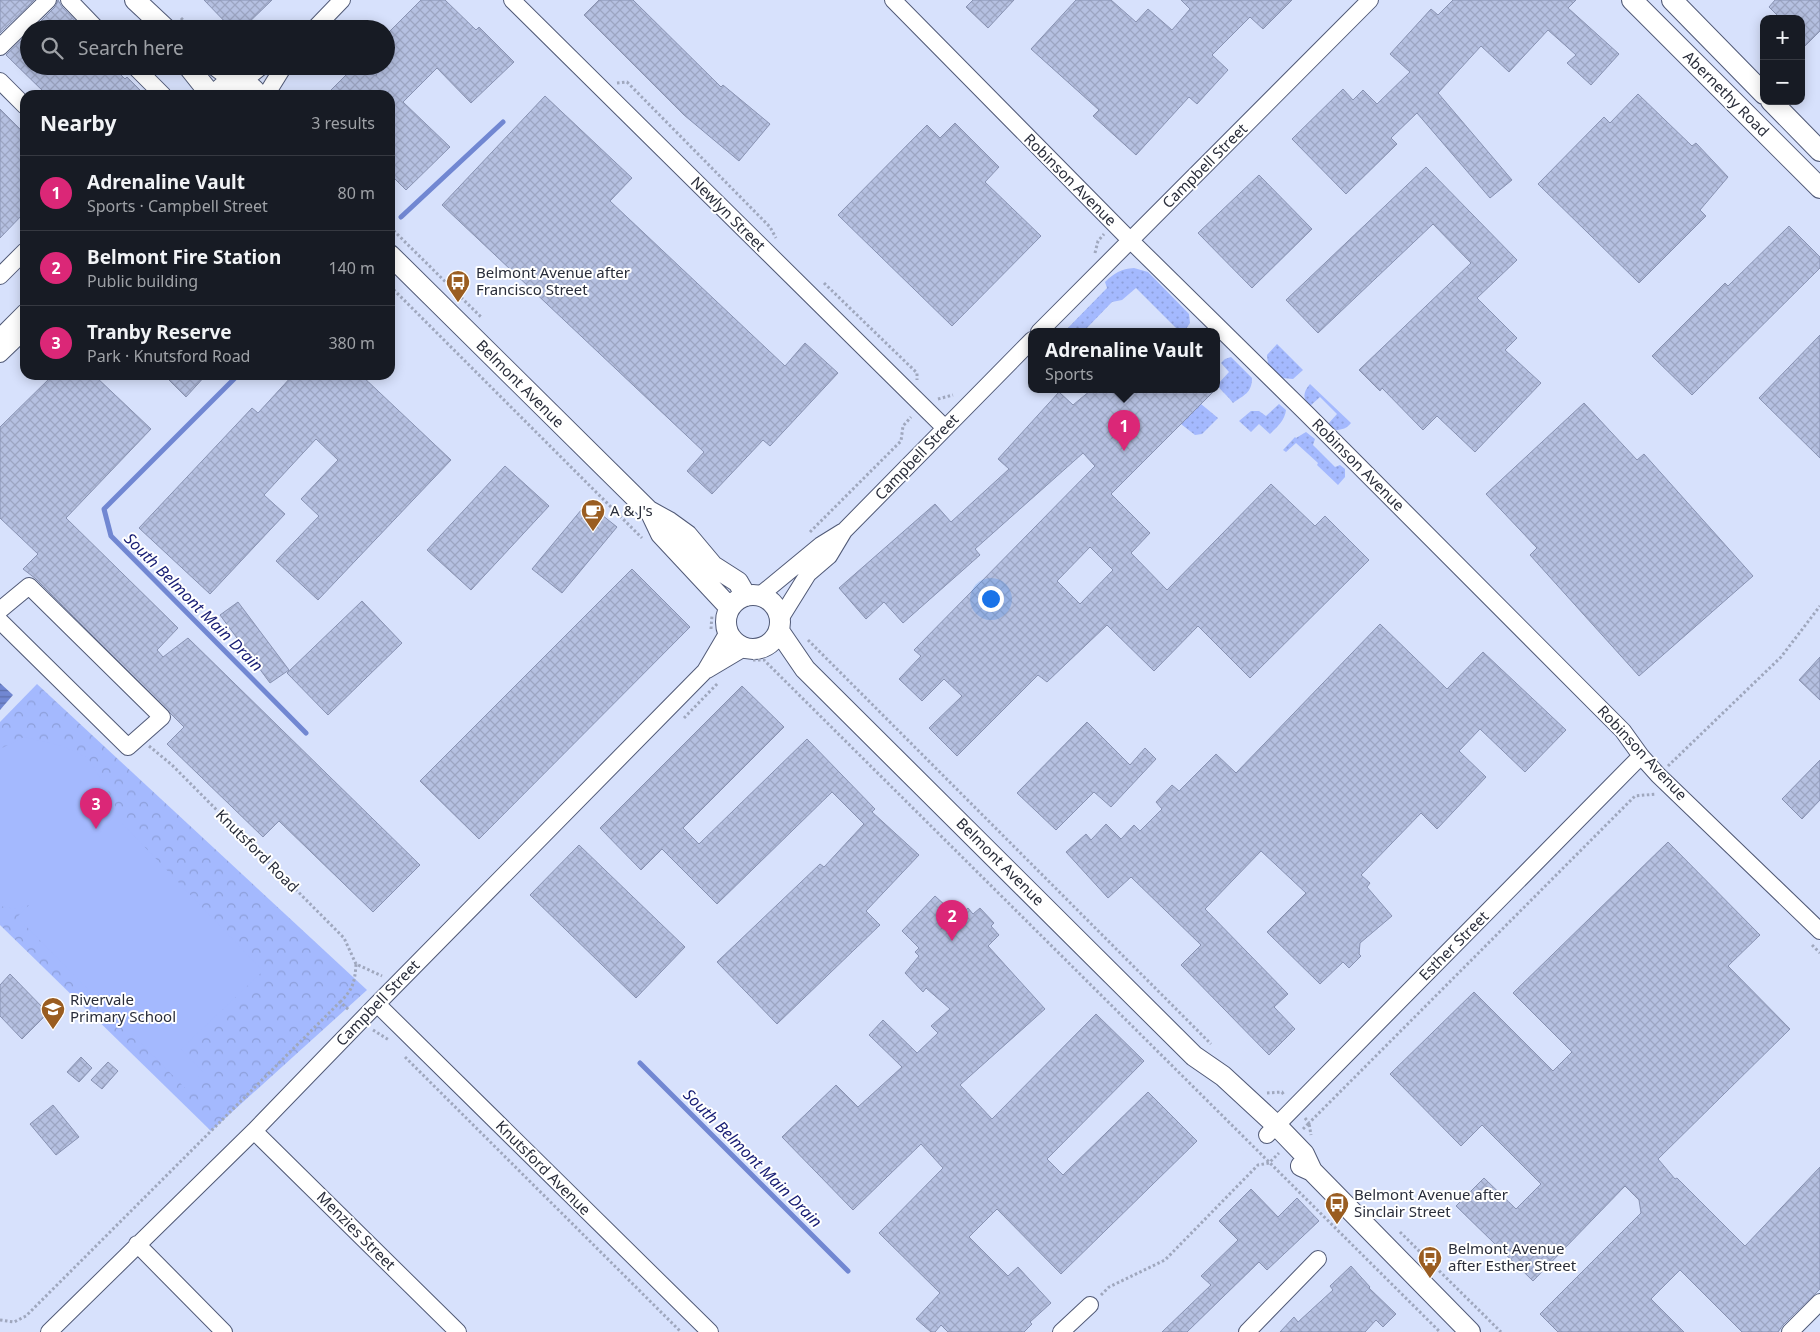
<!DOCTYPE html>
<html lang="en">
<head>
<meta charset="utf-8">
<style>
  body { margin:0; font-family:"Noto Sans",sans-serif; background:#242831; color:#f1f3f6 }
  .controls { position:absolute; right:15px; top:15px; display:grid; overflow:hidden; border-radius:10px; box-shadow:0 2px 12px #0003 }
  .controls button { width:45px; height:45px; display:grid; place-items:center; padding:0; border:0; border-bottom:1px solid #363941; background:#171b24; color:#f1f3f6; font:25px sans-serif }
  .you { position:absolute; left:990px; top:598px; width:18px; height:18px; margin:-12px; border:4px solid #fff; border-radius:50%; background:#1a73e8; box-shadow:0 0 0 8px #1a73e833 }
  .badge { display:grid; place-items:center; width:32px; height:32px; border-radius:50%; background:#db2777; color:#fff; font-size:16px; font-weight:700 }
  .pin { position:absolute; translate:-50% -41px; filter:drop-shadow(0 1px 2px #0008) }
  .pin::after { content:''; position:absolute; top:26px; width:18px; height:15px; background:inherit; clip-path:polygon(0 0,100% 0,50% 100%) }
  .popup { position:absolute; left:1028px; top:328px; width:192px; height:65px; box-sizing:border-box; display:grid; place-content:center; border-radius:10px; background:#171b24; filter:drop-shadow(0 1px 4px #0005); font-size:16px; white-space:nowrap; color:#9ea1a6 }
  .popup b { font-size:19px; color:#f1f3f6 }
  .popup::after { content:''; position:absolute; left:50%; top:100%; margin-left:-10px; border:10px solid transparent; border-top-color:#171b24 }
  .list { margin:0; padding:0; list-style:none }
  h2 { display:flex; justify-content:space-between; align-items:center; height:65px; margin:0; padding:0 20px; font-size:21px }
  h2 small { font-size:16px; font-weight:400; color:#9ea1a6 }
  .list li { display:grid; grid-template-columns:32px 1fr auto; gap:15px; align-items:center; box-sizing:border-box; height:75px; padding:0 20px; border-top:1px solid #363941 }
  .list b { display:block; font-size:19px; white-space:nowrap }
  .list p { margin:0; font-size:16px; white-space:nowrap; color:#9ea1a6 }
  .list em { font-size:16px; font-style:normal; color:#9ea1a6 }
  .icon { flex:none; width:28px; height:28px; fill:none; stroke:currentColor; stroke-width:2; stroke-linecap:round; stroke-linejoin:round }
  .map { position:relative; flex:none; width:1820px; height:1332px; overflow:hidden }
  .search { position:absolute; background:#171b24; box-shadow:0 2px 12px #0003; left:20px; top:20px; width:375px; height:55px; display:flex; align-items:center; gap:12px; box-sizing:border-box; padding:0 18px; border-radius:28px; color:#9ea1a6; font-size:19px }
  .panel { position:absolute; background:#171b24; box-shadow:0 2px 12px #0003; left:20px; top:90px; width:375px; height:290px; border-radius:15px }
  .map>svg:first-child { display:block }
  .grass { fill:url(#grass-dots) }
  .park { fill:url(#park-crowns) }
  .pitch { fill:#a4b9fe }
  .water { fill:url(#water-rules) }
  .lines { fill:none; stroke-linecap:round; stroke-linejoin:round }
  .stream { stroke:#7187d2; stroke-width:5 }
  .building { fill:url(#building-cross-hatch); stroke:#8892b2; fill-rule:evenodd }
  .minor-casing { stroke:#505976; stroke-width:18 }
  .major-casing { stroke:#505976; stroke-width:22 }
  .path { stroke:#9fa7bd; stroke-width:3; stroke-dasharray:2.5 2.5; stroke-linecap:butt }
  .minor { stroke:#fff; stroke-width:16 }
  .major { stroke:#fff; stroke-width:20 }
  .labels { text-anchor:middle; stroke-width:4; stroke-linejoin:round; paint-order:stroke }
  .street-label { font-size:15px; fill:#292d3a; stroke:#fff }
  .poi-label { font-size:15px; fill:#292d3a; stroke:#fff; text-anchor:start }
  .water-label { font-size:16px; font-style:italic; fill:#171d74; stroke:#fff }
</style>
</head>
<body>
<div class="map">
<svg width="1820" height="1332" viewBox="0 0 1820 1332">
  <defs>
    <pattern id="grass-dots" width="8" height="8" patternUnits="userSpaceOnUse" patternTransform="scale(1.25)"><rect width="8" height="8" fill="#a4b9fe"/><path d="M2 2h.1M6 6h.1" fill="none" stroke="#8d9fda" stroke-width="1.8" stroke-linecap="round"/></pattern>
    <pattern id="park-crowns" width="20" height="18" patternUnits="userSpaceOnUse" patternTransform="scale(1.25)"><rect width="20" height="18" fill="#a4b9fe"/><path d="M2 6a3 3 0 1 1 6 0M12 15a3 3 0 1 1 6 0" fill="none" stroke="#8d9fda"/></pattern>
    <pattern id="water-rules" width="6" height="5" patternUnits="userSpaceOnUse" patternTransform="scale(1.25)"><rect width="6" height="5" fill="#7187d2"/><path d="M0 2.5h6" fill="none" stroke="#5d6fab"/></pattern>
    <pattern id="building-cross-hatch" width="8" height="8" patternUnits="userSpaceOnUse" patternTransform="scale(1.25)"><rect width="8" height="8" fill="#b5c0e1"/><path d="M0 0l8 8M0 8l8-8" fill="none" stroke="#9ca5c2"/></pattern>
  </defs>
  <rect width="100%" height="100%" fill="#d7e1fc"/>
  <path class="grass" d="M1134 268 1148 272 1189 314 1190 323 1184 332H1180L1136 288 1122 300 1112 302 1083 332H1064L1107 288 1105 282C1114 273 1121 269 1134 268Z
    M1277 344 1303 370 1293 379 1282 378 1268 364 1267 355Z
    M1231 357 1252 378C1252 393 1244 395 1233 403 1228 396 1222 392 1217 385L1229 372 1221 363 1225 359Z
    M1310 384 1351 423C1347 428 1342 430 1336 430L1328 424 1337 414 1320 397 1310 406C1302 399 1303 392 1310 384Z
    M1201 404 1218 418 1202 434 1195 435 1181 424Z
    M1279 404 1286 410C1285 420 1277 427 1270 434L1259 424 1251 432 1239 421 1251 411H1259L1266 416Z
    M1306 432 1315 439 1313 445 1335 467 1340 465 1345 469V477L1338 485 1317 465 1318 463 1296 443 1286 452 1283 450 1295 437 1296 438Z"/>
  <path class="park" d="M37 684 367 990 211 1131 0 925V722Z"/>
  <path class="pitch" d="M24 737 62 746 88 758 112 797 120 821 263 971 181 1049 203 1072 186 1089 17 917 29 905 15 909 0 906V749Z"/>
  <path class="water" d="M0 683 13 695 0 710Z"/>
  <g class="lines">
    <path class="stream" d="M401 217 503 122
      M238 375 104 509 111 536 306 733
      M640 1063 848 1271"/>
  </g>
  <path class="building" d="M0 0H34L0 33Z
    M58 0 62 7 83 29H33L55 7Z
    M204 0H272L242 29H232Z
    M421 0H445L476 30 479 27 514 62 471 103 437 68 403 102 450 147 406 190 390 174V95H326L348 73 377 75 368 66H386V35Z
    M599 0H633L721 87 723 85 770 124 739 161 684 115 584 15Z
    M973 0H1014L988 28 966 7Z
    M1076 0H1111L1136 22 1148 9 1172 30 1190 9 1181 0H1292L1263 29 1250 17 1212 55 1228 70 1197 104 1189 97 1136 155 1093 116 1099 110 1031 49Z
    M1453 0H1576L1568 8 1619 54 1591 85 1567 63 1576 55 1548 30 1509 72 1481 46 1438 93 1512 180 1490 198 1417 113 1391 138 1397 144 1346 194 1292 139 1343 89 1353 100 1363 90 1377 104 1410 72 1390 54 1431 9 1438 15Z
    M1775 0H1820V31L1801 50V19H1781L1769 7Z
    M29 33V66H112L125 79 127 77 145 95H47L6 55Z
    M1638 94 1692 146 1696 143 1728 177 1700 210 1706 216 1639 283 1538 184 1604 117 1610 123Z
    M545 96 632 178 610 201 785 366 805 343 838 373 770 446 763 440 712 494 687 471 704 452 442 205Z
    M0 109 25 134V212L0 238Z
    M955 123 999 167 985 182 1041 236 952 326 838 215 927 125 940 138Z
    M1426 167 1517 260 1477 298 1517 338 1505 350 1541 383 1475 452 1437 416 1423 430 1382 388 1380 391 1359 370 1471 263 1433 224 1318 333 1286 300Z
    M1259 175 1312 229 1252 288 1198 233Z
    M1789 226 1820 257V268L1692 395 1652 356 1725 283 1728 286Z
    M1820 335V458L1759 398Z
    M53 375H94L151 429 66 518 178 628 157 650 163 657 188 638 420 865 373 912 279 821 263 837 167 744 184 727 36 579 23 569 38 554 0 518V427Z
    M164 375H206L186 397Z
    M293 375H361L451 460 318 600 276 561 319 516 301 499 338 460 316 439 264 495 285 514 210 594 139 528 252 408 258 413Z
    M1091 390H1215L1111 494 1150 533 1131 553 1167 590 1271 484 1315 526 1325 516 1369 560 1250 678 1198 626 1154 671 1107 625 1047 682 1038 675 957 756 929 728 962 696 944 679 922 701 899 679 921 656 914 650 1095 466 1083 453 975 549 980 555 903 623 884 602 866 619 839 588 935 504 951 522 1009 469 998 459 1059 392 1073 405ZM1090 547 1113 570 1080 604 1057 581Z
    M1584 403 1637 460 1644 454 1753 576 1639 676 1530 555 1537 548 1486 494Z
    M505 466 549 506 471 590 427 550Z
    M587 503 617 527 562 593 532 569Z
    M632 569 690 627 479 839 420 781Z
    M362 601 402 643 328 715 287 673Z
    M238 602 289 670 270 683 220 615Z
    M1380 624 1447 689 1483 652 1566 730 1525 772 1480 729 1459 751 1486 777 1437 829 1421 813 1361 875 1370 883 1367 887 1392 916 1360 943 1359 954 1361 956 1349 968 1343 962 1320 984 1267 932 1306 893 1261 851 1205 909 1288 994 1274 1007 1295 1029 1269 1055 1181 965 1201 945 1131 877 1108 898 1066 852 1086 834 1091 840 1106 824 1121 839 1134 825 1140 831 1162 809 1156 802 1172 785 1179 791 1216 754 1236 773Z
    M1820 657V700L1799 680Z
    M742 686 784 727 683 828 699 844 807 739 875 809 872 812 919 855 866 911 880 925 777 1024 717 962 820 864 824 867 864 824 832 792 717 904 662 849 641 870 600 828Z
    M1087 722 1130 765 1145 748 1156 759 1111 807 1094 792 1056 830 1017 793Z
    M1820 760V800L1802 819 1782 799Z
    M1668 842 1760 935 1728 966 1790 1029 1658 1159 1675 1179 1677 1178 1745 1246 1820 1167V1289L1783 1325 1778 1332H1742L1680 1270 1651 1299 1684 1332H1558L1540 1314 1641 1213 1639 1200 1625 1186 1533 1281 1456 1206 1484 1178 1516 1209 1541 1184 1482 1125 1461 1146 1390 1074 1474 992 1553 1071 1572 1052 1513 993Z
    M579 845 685 947 636 998 530 895Z
    M935 896 958 917 968 908 973 914 980 908 994 923 991 926 999 935 988 946 1045 1009 960 1085 992 1119 1096 1014 1144 1061 1047 1159 1063 1175 1148 1092 1197 1141 1061 1274 997 1209 969 1237 1008 1276 1018 1267 1051 1303 1030 1322 1032 1324 1024 1332H948L941 1325 935 1332H931L916 1319 940 1293 879 1233 943 1168 921 1144 853 1210 782 1137 836 1085 858 1107 902 1067 869 1035 883 1020 917 1053 938 1033 931 1026 950 1009 926 988 923 992 905 973 919 956 915 952 919 948 902 931Z
    M10 974 48 1013 22 1039 0 1016V985Z
    M81 1057 92 1068 79 1082 67 1072Z
    M108 1062 118 1071 102 1089 91 1080Z
    M53 1105 79 1137 56 1155 30 1124Z
    M1251 1189 1278 1217 1297 1198 1319 1221 1267 1270 1259 1262 1187 1332H1162L1211 1285 1201 1276 1238 1240 1219 1221Z
    M1351 1266 1370 1287 1369 1288 1396 1314 1383 1327 1376 1320 1365 1332H1280L1294 1317 1298 1322 1333 1290 1330 1286Z"/>
  <g class="lines">
    <g class="minor-casing">
      <path id="minor" d="M69 0 97 29
        M512 0 945 428
        M893 0 1130 240 1307 414 1623 731 1641 756 1658 775 1820 931
        M314 29 342 0
        M0 47 48 0
        M134 66 163 95
        M0 81 25 106
        M242 82 262 66
        M266 95 284 66
        M0 276 25 251
        M1039 332 1370 0
        M0 337 25 312
        M0 354 25 330
        M759 596 821 545 842 532
        M0 610 29 586 162 717 128 747 0 621
        M780 619 808 574 829 556 844 531 1032 340
        M707 670 744 648
        M377 1004 710 1332
        M254 1131 458 1332
        M1267 1135 1641 756
        M137 1244 224 1332
        M49 1332 254 1131 377 1004 705 671 728 632
        M1061 1332 1090 1305
        M1247 1332 1318 1259
        M1790 1332 1820 1302"/>
    </g>
    <g class="major-casing">
      <path id="major" d="M135 0 166 29
        M1632 0 1820 188
        M1672 0 1764 94
        M188 66 211 95
        M216 66 236 81
        M216 95C226 77 248 79 258 95
        M1771 101 1820 151
        M390 255 649 511 669 522 687 535 713 566 738 582 746 596
        M651 513 661 534 730 608
        M726 622a27 27 0 1 1 54 0a27 27 0 1 1-54 0Z
        M779 631 805 669 1194 1056 1223 1076 1276 1125 1304 1154 1312 1171
        M1301 1166 1312 1171 1470 1332"/>
    </g>
    <path class="path" d="M181 18 192 29
      M617 83 627 82 770 227 776 238
      M390 227 482 318
      M1095 253 1098 241 1104 234
      M824 283 917 373V380
      M390 286 642 538
      M938 399 953 395
      M810 532 901 441 903 426 911 417
      M711 629 712 615
      M808 640 1211 1044
      M753 660H764L771 667 1440 1332
      M684 718 718 683
      M149 746 172 765 344 938 356 964
      M1668 766 1781 657 1820 606
      M1812 945 1820 953
      M340 1002C353 990 355 981 356 964L382 976
      M373 1030 389 1040
      M405 1057 681 1332
      M1267 1093 1282 1092 1284 1095
      M1305 1118 1309 1123 1635 796 1656 794
      M1303 1129 1309 1123 1311 1135
      M1400 1232 1501 1332
      M1101 1295 1109 1287 1165 1260 1258 1165 1269 1163 1279 1153
      M0 1320 14 1322 26 1316 340 1002 349 1010"/>
    <use href="#minor" class="minor"/>
    <use href="#major" class="major"/>
  </g>
  <defs>
    <g id="bus-pin" transform="scale(1.25)"><path d="M0 17L-7.5 6A9.5 9.5 0 1 1 7.5 6Z" fill="#9a5d21" stroke="#fff"/><path d="M-5-6H5V4H4V6H2V4H-2V6H-4V4H-5ZM-3.5-4V0h7V-4ZM-3.5 1.2v1.5H-2V1.2ZM2 1.2v1.5H3.5V1.2Z" fill="#fff"/></g>
    <g id="cafe-pin" transform="scale(1.25)"><path d="M0 17L-7.5 6A9.5 9.5 0 1 1 7.5 6Z" fill="#9a5d21" stroke="#fff"/><path d="M-5.5-4.5H6V0H3Q3 3.5 0 3.5H-2.5Q-5.5 3.5-5.5 0ZM3-3.2v2h1.7v-2ZM-6 4.5H4V6H-6Z" fill="#fff"/></g>
    <g id="school-pin" transform="scale(1.25)"><path d="M0 17L-7.5 6A9.5 9.5 0 1 1 7.5 6Z" fill="#9a5d21" stroke="#fff"/><path d="M0-5L7-2L0 1L-7-2ZM-4 1L0 2.5L4 1V4Q0 6-4 4Z" fill="#fff"/></g>
  </defs>
  <g fill-rule="evenodd">
    <use href="#bus-pin" x="458" y="282"/>
    <use href="#cafe-pin" x="593" y="511"/>
    <use href="#school-pin" x="53" y="1009"/>
    <use href="#bus-pin" x="1337" y="1204"/>
    <use href="#bus-pin" x="1430" y="1258"/>
  </g>
  <g class="labels">
    <g class="street-label">
      <text transform="translate(1726 94) rotate(45)" y="5">Abernethy Road</text>
      <text transform="translate(1205 166) rotate(-45)" y="5">Campbell Street</text>
      <text transform="translate(1070 180) rotate(45)" y="5">Robinson Avenue</text>
      <text transform="translate(728 214) rotate(45)" y="5">Newlyn Street</text>
      <text transform="translate(520 384) rotate(45)" y="5">Belmont Avenue</text>
      <text transform="translate(917 457) rotate(-46)" y="5">Campbell Street</text>
      <text transform="translate(1358 465) rotate(45)" y="5">Robinson Avenue</text>
      <text transform="translate(1642 753) rotate(47)" y="5">Robinson Avenue</text>
      <text transform="translate(257 851) rotate(45)" y="5">Knutsford Road</text>
      <text transform="translate(1000 862) rotate(45)" y="5">Belmont Avenue</text>
      <text transform="translate(1454 946) rotate(-45)" y="5">Esther Street</text>
      <text transform="translate(378 1003) rotate(-46)" y="5">Campbell Street</text>
      <text transform="translate(543 1168) rotate(45)" y="5">Knutsford Avenue</text>
      <text transform="translate(356 1231) rotate(45)" y="5">Menzies Street</text>
    </g>
    <g class="poi-label">
      <text x="476" y="278">Belmont Avenue after<tspan x="476" dy="17">Francisco Street</tspan></text>
      <text x="610" y="516">A &amp; J's</text>
      <text x="70" y="1005">Rivervale<tspan x="70" dy="17">Primary School</tspan></text>
      <text x="1354" y="1200">Belmont Avenue after<tspan x="1354" dy="17">Sinclair Street</tspan></text>
      <text x="1448" y="1254">Belmont Avenue<tspan x="1448" dy="17">after Esther Street</tspan></text>
    </g>
    <g class="water-label">
      <text transform="translate(194 602) rotate(45)" y="6">South Belmont Main Drain</text>
      <text transform="translate(753 1158) rotate(45)" y="6">South Belmont Main Drain</text>
    </g>
  </g>
</svg>
<div class="controls">
<button>+</button>
<button>−</button>
</div>
<div class="you"></div>
<div class="pin badge" style="left:1124px;top:451px">1</div>
<div class="popup"><b>Adrenaline Vault</b>Sports</div>
<div class="pin badge" style="left:952px;top:941px">2</div>
<div class="pin badge" style="left:96px;top:829px">3</div>
<div class="search"><svg class="icon" aria-label="search" viewBox="0 0 24 24"><circle cx="10" cy="10" r="6"/><path d="M15 15l6 6"/></svg>Search here</div>
<section class="panel">
<h2>Nearby<small>3 results</small></h2>
<ul class="list">
<li><span class="badge">1</span><div><b>Adrenaline Vault</b><p>Sports · Campbell Street</p></div><em>80 m</em></li>
<li><span class="badge">2</span><div><b>Belmont Fire Station</b><p>Public building</p></div><em>140 m</em></li>
<li><span class="badge">3</span><div><b>Tranby Reserve</b><p>Park · Knutsford Road</p></div><em>380 m</em></li>
</ul>
</section>
</div>
</body>
</html>
